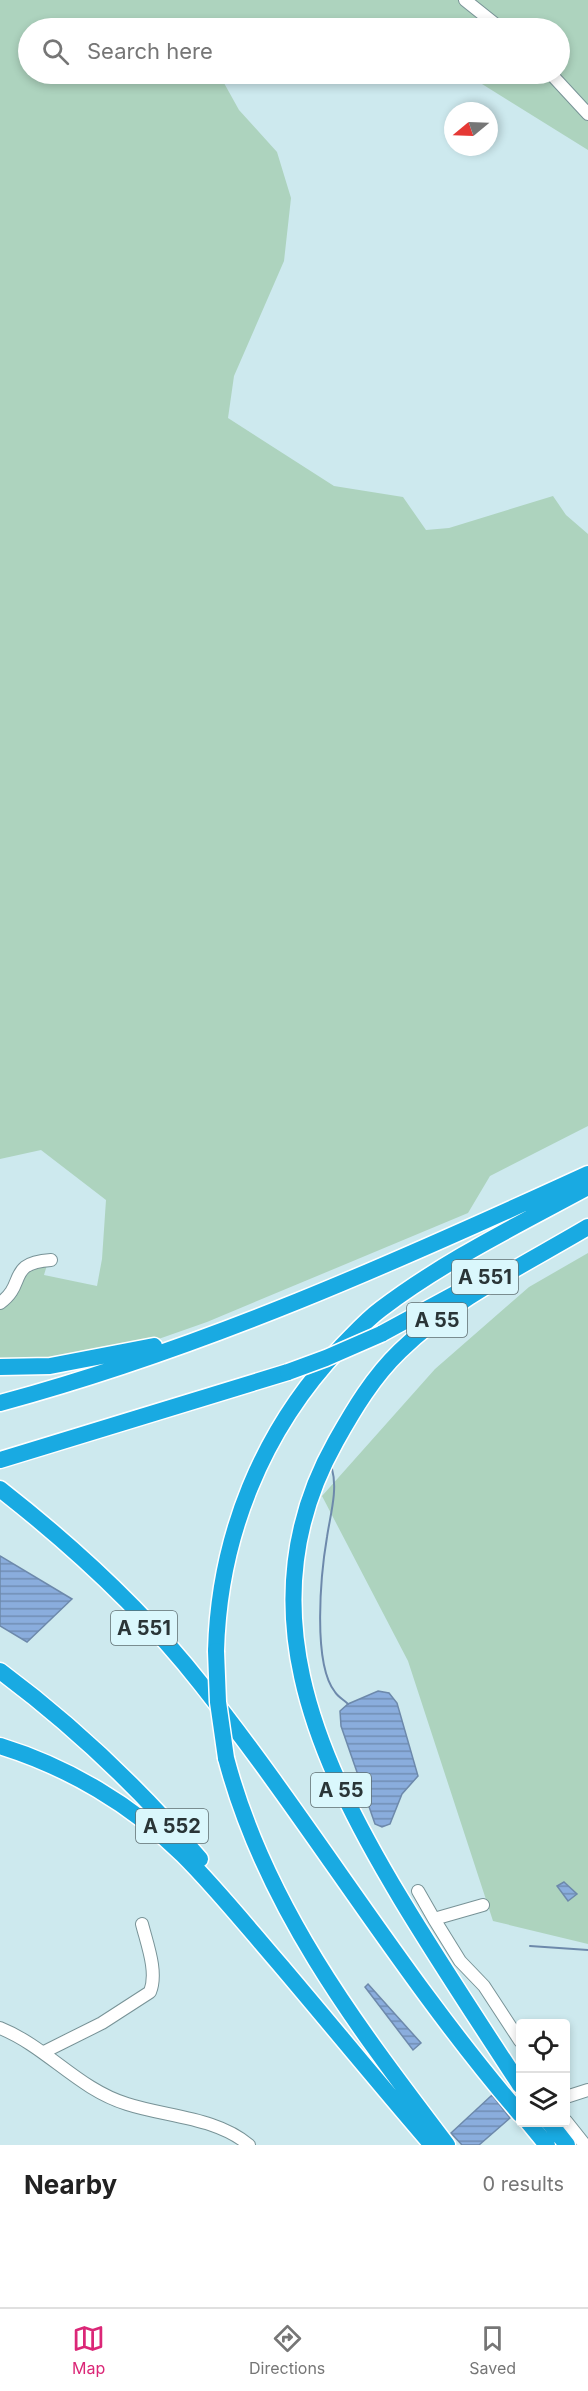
<!DOCTYPE html>
<html lang="en">
<head>
<meta charset="utf-8">
<style>
  body { margin:0; font-family:Inter,sans-serif; background:#f2f2f2; color:#222 }
  .controls { position:absolute; right:18px; bottom:18px; display:grid; overflow:hidden; border-radius:6px; box-shadow:0 3px 9px #0003 }
  .controls button { width:54px; height:54px; display:grid; place-items:center; padding:0; border:0; border-bottom:2px solid #e0e0e0; background:#fff; color:#222; font:30px sans-serif }
  .compass { position:absolute; left:444px; top:102px; width:54px; height:54px; border-radius:50%; background:#fff; box-shadow:0 3px 9px #0003; rotate:251deg }
  .list { margin:0; padding:0; list-style:none }
  h2 { display:flex; justify-content:space-between; align-items:center; height:78px; margin:0; padding:0 24px; font-size:26px }
  h2 small { font-size:20px; font-weight:400; color:#767676 }
  .icon { flex:none; width:33px; height:33px; fill:none; stroke:currentColor; stroke-width:2; stroke-linecap:round; stroke-linejoin:round }
  .map { position:relative; flex:none; width:588px; height:2145px; overflow:hidden }
  .search { position:absolute; background:#fff; box-shadow:0 3px 9px #0003; left:18px; right:18px; top:18px; height:66px; display:flex; align-items:center; gap:15px; box-sizing:border-box; padding:0 21px; border-radius:33px; color:#767676; font-size:22px }
  .sheet { height:162px; background:#fff }
  nav { display:flex; justify-content:space-around; align-items:center; box-sizing:border-box; height:84px; border-top:2px solid #e0e0e0; background:#fff; font-size:16px; color:#767676 }
  nav a { display:grid; justify-items:center; gap:3px }
  nav .on { color:#db2777 }
  .map>svg:first-child { display:block }
  .grass { fill:#add3be }
  .water { fill:url(#water-rules); stroke:#6d89ab; stroke-width:1.5 }
  .lines { fill:none; stroke-linecap:round; stroke-linejoin:round }
  .stream { stroke:#6d89ab; stroke-width:2 }
  .minor-casing { stroke:#789397; stroke-width:14 }
  .highway-casing { stroke:#fff; stroke-width:19 }
  .minor { stroke:#fff; stroke-width:12 }
  .highway { stroke:#19aae2; stroke-width:16 }
  .highway-bridge-casing { stroke:#fff; stroke-width:19; stroke-linecap:butt }
  .highway-bridge { stroke:#19aae2; stroke-width:16 }
  .labels { text-anchor:middle; stroke-width:5; stroke-linejoin:round; paint-order:stroke }
  .shield { fill:#daf7fc; stroke:#5f6f72; stroke-width:1.5 }
  .shield-label { font-size:20px; font-weight:bold; fill:#2a3537 }
</style>
</head>
<body>
<div class="map">
<svg width="588" height="2145" viewBox="0 0 588 2145">
  <defs>
    <pattern id="water-rules" width="6" height="5" patternUnits="userSpaceOnUse" patternTransform="scale(1.5)"><rect width="6" height="5" fill="#8aaddd"/><path d="M0 2.5h6" fill="none" stroke="#718eb4"/></pattern>
  </defs>
  <rect width="100%" height="100%" fill="#cde9ee"/>
  <path class="grass" d="M0 0H588V150L466 74H560V28H28V74H219L239 110 277 152 291 198 284 261 234 376 228 418 334 486 403 497 426 530 449 528 553 496 566 515 588 534V1126L490 1176 468 1213 207 1322 150 1342 47 1358 0 1359V1306L21 1272 47 1265 44 1275 97 1286 102 1259 106 1200 41 1150 0 1159Z
    M588 1253V1944L493 1921 408 1661 322 1496 435 1369 529 1287Z"/>
  <path class="water" d="M0 1556 72 1599 27 1642 0 1626Z
    M378 1691 389 1693 397 1703 418 1776 402 1794 390 1824 382 1827 375 1824 341 1726 340 1711 348 1704Z
    M564 1882 577 1894 568 1901 557 1886Z
    M368 1984 421 2043 413 2050 365 1987Z
    M492 2095 510 2118 479 2145H462L451 2133Z"/>
  <g class="lines">
    <path class="stream" d="M332 1469C338 1490 330 1516 327 1537 321 1572 312 1663 335 1692 338 1697 344 1700 348 1704
      M530 1946 588 1950"/>
    <g class="minor-casing">
      <path id="minor" d="M465 0 500 28
        M551 74 588 114
        M0 1303C27 1284 6 1263 51 1260
        M418 1891 434 1919 483 1905
        M434 1919 460 1961 484 1986 520 2041
        M0 2028C47 2047 78 2089 127 2104 167 2117 216 2117 249 2145
        M44 2052 102 2023 150 1992C158 1972 147 1944 142 1924
        M566 2097 588 2090
        M566 2121 585 2145"/>
    </g>
    <g class="highway-casing">
      <path id="highway" d="M381 1334 464 1289
        M0 1367 50 1366 154 1346
        M0 1403C204 1348 396 1262 588 1174
        M0 1460 288 1372
        M0 1489C74 1547 143 1610 201 1684 312 1824 404 1979 520 2114
        M216 1651C219 1537 262 1430 341 1347 354 1334 366 1320 381 1309 444 1261 518 1225 588 1187
        M0 1671C74 1726 140 1789 200 1859
        M0 1746C68 1767 132 1805 183 1855 218 1890 249 1929 282 1967 332 2026 381 2086 432 2145
        M226 1758C265 1906 356 2025 447 2145
        M520 2085C480 2024 439 1962 401 1899 315 1756 245 1602 336 1441 354 1409 373 1377 400 1351 453 1299 524 1265 588 1227
        M528 2122 547 2145
        M549 2122 567 2145"/>
    </g>
    <use href="#minor" class="minor"/>
    <use href="#highway" class="highway"/>
    <g class="highway-bridge-casing">
      <path id="highway-bridge" d="M288 1372 326 1358 381 1334
        M216 1651 218 1702 226 1758"/>
    </g>
    <use href="#highway-bridge" class="highway-bridge"/>
  </g>
  <g class="labels">
    <g class="shield">
      <rect x="452" y="1260" width="66" height="34" rx="4.5"/>
      <rect x="407" y="1303" width="60" height="34" rx="4.5"/>
      <rect x="111" y="1611" width="66" height="34" rx="4.5"/>
      <rect x="311" y="1773" width="60" height="34" rx="4.5"/>
      <rect x="136" y="1809" width="72" height="34" rx="4.5"/>
    </g>
    <g class="shield-label">
      <text x="485" y="1284">A 551</text>
      <text x="437" y="1327">A 55</text>
      <text x="144" y="1635">A 551</text>
      <text x="341" y="1797">A 55</text>
      <text x="172" y="1833">A 552</text>
    </g>
  </g>
</svg>
<div class="controls">
<button><svg class="icon" aria-label="locate" viewBox="0 0 24 24"><circle cx="12" cy="12" r="6"/><path d="M12 2v4M12 18v4M2 12h4M18 12h4"/></svg></button>
<button><svg class="icon" aria-label="layers" viewBox="0 0 24 24"><path d="M12 4l9 5-9 5-9-5zM3 14l9 5 9-5"/></svg></button>
</div>
<svg class="compass" viewBox="-18 -18 36 36"><path d="M0-13l5 13h-10z" fill="#e53935"/><path d="M0 13l5-13h-10z" fill="#767676"/></svg>
<div class="search"><svg class="icon" aria-label="search" viewBox="0 0 24 24"><circle cx="10" cy="10" r="6"/><path d="M15 15l6 6"/></svg>Search here</div>
</div>
<section class="sheet">
<h2>Nearby<small>0 results</small></h2>
<ul class="list">
</ul>
</section>
<nav>
<a class="on"><svg class="icon" aria-label="map" viewBox="0 0 24 24"><path d="M3 6l6-2 6 2 6-2v14l-6 2-6-2-6 2zM9 4v14M15 6v14"/></svg>Map</a>
<a><svg class="icon" aria-label="directions" viewBox="0 0 24 24"><path d="M12 3l9 9-9 9-9-9zM9 14v-3h6M13 9l2 2-2 2"/></svg>Directions</a>
<a><svg class="icon" aria-label="saved" viewBox="0 0 24 24"><path d="M7 4h10v16l-5-4-5 4z"/></svg>Saved</a>
</nav>
</body>
</html>
